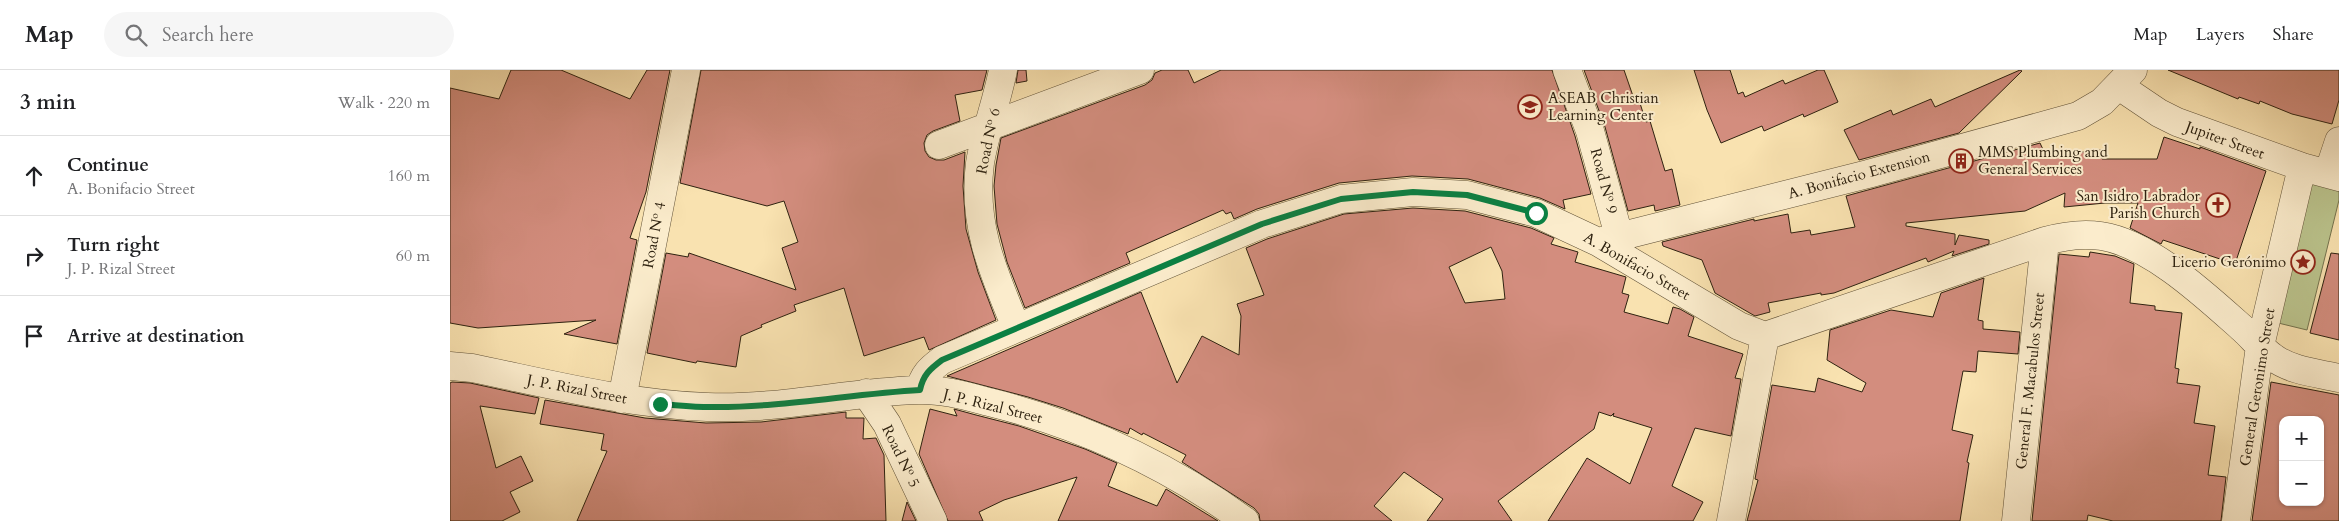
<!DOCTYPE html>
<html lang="en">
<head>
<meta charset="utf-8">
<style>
  body { margin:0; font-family:Cardo,serif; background:#f6f6f6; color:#202124 }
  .controls { position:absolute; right:15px; bottom:15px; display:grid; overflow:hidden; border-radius:10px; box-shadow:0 1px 4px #0004 }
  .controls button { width:45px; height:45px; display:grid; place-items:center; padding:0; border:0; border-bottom:1px solid #e0e0e0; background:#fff; color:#202124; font:25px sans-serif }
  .stop { position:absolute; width:15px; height:15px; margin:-11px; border:4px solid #0b8043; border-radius:50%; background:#fff }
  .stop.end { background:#0b8043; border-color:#fff; box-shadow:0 1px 5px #0008 }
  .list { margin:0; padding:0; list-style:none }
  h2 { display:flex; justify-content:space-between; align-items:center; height:65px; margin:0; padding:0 20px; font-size:21px }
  h2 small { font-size:16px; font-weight:400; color:#757577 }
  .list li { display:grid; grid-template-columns:32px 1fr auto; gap:15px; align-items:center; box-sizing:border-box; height:80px; padding:0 20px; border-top:1px solid #e0e0e0 }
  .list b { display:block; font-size:19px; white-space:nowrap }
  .list p { margin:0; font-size:16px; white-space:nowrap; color:#757577 }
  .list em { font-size:16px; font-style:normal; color:#757577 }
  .icon { flex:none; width:28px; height:28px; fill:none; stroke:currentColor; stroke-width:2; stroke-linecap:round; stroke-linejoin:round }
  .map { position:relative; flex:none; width:1889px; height:451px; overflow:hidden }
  header { display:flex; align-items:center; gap:30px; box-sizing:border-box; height:70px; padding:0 25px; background:#fff; border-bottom:1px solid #e0e0e0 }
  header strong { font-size:24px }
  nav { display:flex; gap:28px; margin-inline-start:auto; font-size:18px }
  .search { width:350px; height:45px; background:#f6f6f6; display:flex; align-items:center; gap:12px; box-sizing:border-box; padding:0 18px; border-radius:28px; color:#757577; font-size:19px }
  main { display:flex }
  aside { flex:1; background:#fff }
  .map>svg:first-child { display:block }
  .green { fill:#bbc48d; stroke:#74734e }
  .building { fill:#d38d7e; stroke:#2e2210; fill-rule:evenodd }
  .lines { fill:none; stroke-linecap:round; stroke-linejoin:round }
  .minor-casing { stroke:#615238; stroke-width:29 }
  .minor { stroke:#fbeccc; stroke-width:28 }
  .route { stroke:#0b8043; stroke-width:6 }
  .labels { text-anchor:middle; stroke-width:4; stroke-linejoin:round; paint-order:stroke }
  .poi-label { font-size:15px; fill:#2e2210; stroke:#fbeccc; text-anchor:start }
  .street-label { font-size:15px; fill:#2e2210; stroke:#fbeccc }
</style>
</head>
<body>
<header>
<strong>Map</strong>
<div class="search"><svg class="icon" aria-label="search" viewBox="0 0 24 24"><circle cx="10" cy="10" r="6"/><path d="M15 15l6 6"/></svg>Search here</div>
<nav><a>Map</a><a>Layers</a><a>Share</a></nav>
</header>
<main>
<aside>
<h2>3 min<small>Walk · 220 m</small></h2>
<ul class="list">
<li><svg class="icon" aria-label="ahead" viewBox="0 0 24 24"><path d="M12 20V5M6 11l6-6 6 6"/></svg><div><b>Continue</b><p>A. Bonifacio Street</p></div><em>160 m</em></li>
<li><svg class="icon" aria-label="right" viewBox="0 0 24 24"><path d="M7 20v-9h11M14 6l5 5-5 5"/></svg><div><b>Turn right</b><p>J. P. Rizal Street</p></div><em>60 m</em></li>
<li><svg class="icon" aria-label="arrive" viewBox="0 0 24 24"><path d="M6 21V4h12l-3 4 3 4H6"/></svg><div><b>Arrive at destination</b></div></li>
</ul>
</aside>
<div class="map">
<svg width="1889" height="451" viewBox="0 0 1889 451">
  <rect width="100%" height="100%" fill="#f9e2b0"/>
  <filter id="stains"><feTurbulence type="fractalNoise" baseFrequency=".004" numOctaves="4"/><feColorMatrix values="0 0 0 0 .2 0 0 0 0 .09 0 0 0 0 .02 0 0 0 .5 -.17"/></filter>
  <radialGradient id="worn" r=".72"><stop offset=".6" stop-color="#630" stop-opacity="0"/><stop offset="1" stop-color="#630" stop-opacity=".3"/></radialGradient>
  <path class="green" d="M1859 113 1889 120V130L1857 260 1824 252Z"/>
  <path class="building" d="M61 0H111L180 29 197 0H220L196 122 180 168 187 170 167 274 114 264 146 250 28 258 0 253V18L49 29Z
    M251 0H537L532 20 505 25 510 51 483 61 477 65 474 73 475 81 479 87 486 90H494L515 82 513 116 516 159 528 202 546 250 479 280 474 267 414 286 394 218 344 235 346 241 311 255 312 257 291 266 286 297 247 291 246 293 197 283 216 183 238 187 239 183 346 220 332 178 348 172 334 131 317 136 230 113Z
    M568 0H576L577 11 566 13Z
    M712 0H738L744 13 771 0H1102L1125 66 1141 124 1113 130 1115 139 1090 128 1018 109 962 106 889 113 807 139 784 149 781 142 776 144 773 140 676 183 680 193 575 238 557 192 547 154 544 116 546 95 551 68 695 15 702 10 705 3Z
    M1134 0H1174L1184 29 1188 27 1196 52 1200 51 1215 101 1222 99 1230 135 1205 141 1204 135 1178 141 1155 57Z
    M1244 0H1280L1288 24 1293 22 1295 27 1333 10 1335 14 1368 0H1374L1388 32 1354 47 1353 44 1314 61 1312 56 1271 73 1257 40Z
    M1570 0 1572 1 1509 63 1409 90 1394 60 1441 40 1443 45 1481 29 1485 37Z
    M1718 0H1889V30L1882 54 1842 44 1810 31 1809 34 1789 27 1788 29Z
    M1714 67 1750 79V77L1816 101 1785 194 1713 170 1711 174 1680 158 1688 133H1655L1614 137 1615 123 1575 141 1456 153V156L1505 164V175L1509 165 1539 170V174L1502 186 1504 181 1478 192 1476 188 1384 223 1371 225V223L1318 233 1320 242 1305 246 1265 223 1252 190 1213 176 1212 172 1304 149V151L1338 144 1341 163 1360 160 1361 165 1405 157 1396 126 1590 73 1596 86 1651 80 1652 89H1707Z
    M963 138 1015 141 1081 158 1104 168 1101 174 1128 182 1125 192 1176 207 1172 223 1179 225 1174 242 1218 254 1223 237 1230 239 1244 247 1238 266 1293 284 1285 308 1291 309 1281 366 1245 358 1222 416 1253 432 1243 451H1098L1137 388 1180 414 1202 358 1163 346 1164 343 1161 346 1149 342 1144 359 1048 431 1062 451H977L993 429 954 402 924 436 942 451H810L809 444 804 438 732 392 736 385 693 363 692 365 680 358 678 364 613 338 578 327 497 306 691 222 727 313 752 266 789 285 791 246 787 234 814 225 796 178 817 169 894 144ZM1041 177 1052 201 1055 229 1015 233 999 197Z
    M1640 182 1665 186 1684 194 1680 233 1705 236V240L1732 243 1725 298 1729 299 1727 313 1750 316 1744 353 1765 356 1758 405 1776 407 1771 451H1663L1638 445 1637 451H1582L1609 184 1639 187Z
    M1881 183 1889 184V270L1860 263Z
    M1534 208 1528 250 1533 251V259L1570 262 1568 284 1528 281 1526 302 1513 301 1502 360 1523 365 1517 392 1519 393 1510 451H1297L1308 410 1305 409 1322 315 1365 322 1368 308 1412 322 1416 313 1377 290 1380 260 1441 240 1483 247 1491 223Z
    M2 312 20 313 89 328 85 344 30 336 46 398 71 386 83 411 60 422 70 442 52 451H0V313Z
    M1821 312 1889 325V451H1802ZM1833 350H1870V432H1833Z
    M95 330 195 348 256 353 311 352 396 342V348H414L413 369 426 368 434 385 436 451H127L157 381 151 380 154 364 90 354Z
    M480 339 507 346 504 339 526 345 569 356 635 379 667 393 658 416 707 436 716 419 768 451H608L627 407 554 430 529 442 533 451H498L469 384Z
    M457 432 466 451H452Z"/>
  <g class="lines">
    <g class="minor-casing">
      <path id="minor" d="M553 0C547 31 535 62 530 93 522 154 543 202 566 257
        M1117 0 1140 61 1169 166
        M1669 16 1709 43 1727 52 1852 97 1889 107
        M489 75 690 0
        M1878 104 1889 71
        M1148 172 1418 104 1628 46 1652 32 1683 0
        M0 296 22 298C100 314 177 334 257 337 328 340 398 322 468 320 492 319 516 326 539 332 632 355 718 395 795 451
        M470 320C473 305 480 299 492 290L812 154 891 129 963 122 1017 125 1086 143 1148 172 1289 256 1315 266 1595 171C1613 166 1631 163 1651 166 1700 173 1757 227 1793 259 1803 268 1812 280 1824 288 1842 301 1867 303 1889 308
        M416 323 437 354 483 451
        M172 329 236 0
        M1281 451 1315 266
        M1566 451 1595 171
        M1786 451 1810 276 1852 97"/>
    </g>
    <use href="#minor" class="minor"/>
  </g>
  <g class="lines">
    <path class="route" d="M210 334C226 335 243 337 260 337 330 338 400 324 470 320 473 305 480 299 492 290L812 154 891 129 963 122 1017 125 1086 143"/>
  </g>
  <defs>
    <g id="school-ring" transform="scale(1.25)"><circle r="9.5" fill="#fbeccc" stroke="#8f2418" stroke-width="1.5"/><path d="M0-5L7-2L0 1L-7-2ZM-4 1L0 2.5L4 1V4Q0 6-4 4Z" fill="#8f2418"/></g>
    <g id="building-ring" transform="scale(1.25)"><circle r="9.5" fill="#fbeccc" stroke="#8f2418" stroke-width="1.5"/><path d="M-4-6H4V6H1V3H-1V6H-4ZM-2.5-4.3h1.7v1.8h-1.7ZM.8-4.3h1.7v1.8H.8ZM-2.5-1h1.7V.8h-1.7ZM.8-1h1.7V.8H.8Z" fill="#8f2418"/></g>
    <g id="church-ring" transform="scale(1.25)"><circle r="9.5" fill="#fbeccc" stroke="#8f2418" stroke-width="1.5"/><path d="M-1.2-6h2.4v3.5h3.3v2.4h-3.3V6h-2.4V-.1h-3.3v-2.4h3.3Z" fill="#8f2418"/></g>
    <g id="sight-ring" transform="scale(1.25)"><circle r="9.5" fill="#fbeccc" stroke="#8f2418" stroke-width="1.5"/><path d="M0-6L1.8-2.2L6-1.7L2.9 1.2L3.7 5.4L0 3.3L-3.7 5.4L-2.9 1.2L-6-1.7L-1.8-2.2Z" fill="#8f2418"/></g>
  </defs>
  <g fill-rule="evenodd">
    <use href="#school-ring" x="1080" y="37"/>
    <use href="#building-ring" x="1511" y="91"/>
    <use href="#church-ring" x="1768" y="135"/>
    <use href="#sight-ring" x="1853" y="192"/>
  </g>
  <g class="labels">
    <g class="poi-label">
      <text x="1098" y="33">ASEAB Christian<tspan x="1098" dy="17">Learning Center</tspan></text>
      <text x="1528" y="87">MMS Plumbing and<tspan x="1528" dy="17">General Services</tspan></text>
      <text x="1750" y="131" text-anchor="end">San Isidro Labrador<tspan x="1750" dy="17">Parish Church</tspan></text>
      <text x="1836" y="197" text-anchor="end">Licerio Gerónimo</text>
    </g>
    <g class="street-label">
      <text transform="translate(1775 70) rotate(20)" y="5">Jupiter Street</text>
      <text transform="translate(538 71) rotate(-78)" y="5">Road № 6</text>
      <text transform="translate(1409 105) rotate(-15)" y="5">A. Bonifacio Extension</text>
      <text transform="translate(1154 111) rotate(75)" y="5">Road № 9</text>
      <text transform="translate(204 165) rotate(-79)" y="5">Road № 4</text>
      <text transform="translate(1187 196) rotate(30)" y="5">A. Bonifacio Street</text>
      <text transform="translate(1580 311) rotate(-84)" y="5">General F. Macabulos Street</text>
      <text transform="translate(1807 317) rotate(-81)" y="5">General Geronimo Street</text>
      <text transform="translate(127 319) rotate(11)" y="5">J. P. Rizal Street</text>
      <text transform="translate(543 336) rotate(14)" y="5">J. P. Rizal Street</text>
      <text transform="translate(451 386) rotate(64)" y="5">Road № 5</text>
    </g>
  </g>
  <rect width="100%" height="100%" filter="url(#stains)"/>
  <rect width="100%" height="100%" fill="url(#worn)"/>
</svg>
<div class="controls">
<button>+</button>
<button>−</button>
</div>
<div class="stop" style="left:1086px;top:143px"></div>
<div class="stop end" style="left:210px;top:334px"></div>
</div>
</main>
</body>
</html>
